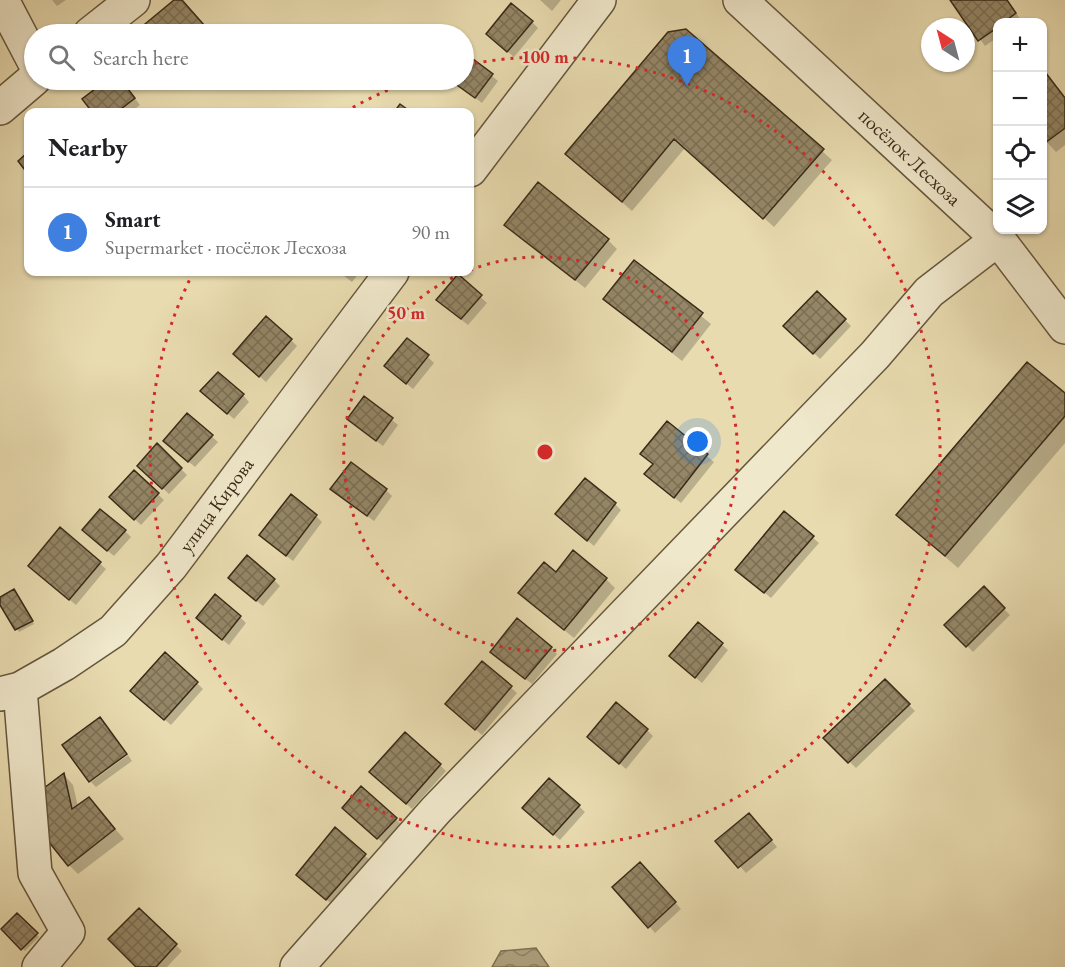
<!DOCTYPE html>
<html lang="en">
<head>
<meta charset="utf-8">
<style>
  body { margin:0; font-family:"EB Garamond",serif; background:#f6f6f6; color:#202124 }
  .controls { position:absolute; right:18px; top:18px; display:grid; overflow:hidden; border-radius:12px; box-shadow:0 2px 4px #0004 }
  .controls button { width:54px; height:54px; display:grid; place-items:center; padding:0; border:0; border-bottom:2px solid #e0e0e0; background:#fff; color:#202124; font:30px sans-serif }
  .compass { position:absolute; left:921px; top:18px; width:54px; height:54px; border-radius:50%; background:#fff; box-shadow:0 2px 4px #0004; rotate:324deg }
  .you { position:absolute; left:698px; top:442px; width:21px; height:21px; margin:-15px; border:4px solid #fff; border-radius:50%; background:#1a73e8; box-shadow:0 0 0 9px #1a73e833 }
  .badge { display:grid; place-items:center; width:39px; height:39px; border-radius:50%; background:#8f2418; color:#fff; font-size:20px; font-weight:700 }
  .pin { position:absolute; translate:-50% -50px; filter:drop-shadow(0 2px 3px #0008) }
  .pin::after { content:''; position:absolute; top:32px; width:21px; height:18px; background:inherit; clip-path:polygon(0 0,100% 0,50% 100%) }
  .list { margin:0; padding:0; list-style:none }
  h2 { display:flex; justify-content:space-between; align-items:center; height:78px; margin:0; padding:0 24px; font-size:26px }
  h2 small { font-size:20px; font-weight:400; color:#757577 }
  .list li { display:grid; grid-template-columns:39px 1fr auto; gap:18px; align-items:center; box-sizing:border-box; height:90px; padding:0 24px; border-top:2px solid #e0e0e0 }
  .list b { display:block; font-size:22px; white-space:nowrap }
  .list p { margin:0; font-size:20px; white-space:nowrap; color:#757577 }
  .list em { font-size:20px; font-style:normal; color:#757577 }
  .icon { flex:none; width:33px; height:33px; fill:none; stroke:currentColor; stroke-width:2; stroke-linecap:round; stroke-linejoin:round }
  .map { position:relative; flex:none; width:1065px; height:967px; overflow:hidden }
  .search { position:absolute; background:#fff; box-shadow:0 2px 4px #0004; left:24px; top:24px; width:450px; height:66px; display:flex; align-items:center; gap:15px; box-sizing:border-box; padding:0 21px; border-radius:33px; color:#757577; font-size:22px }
  .panel { position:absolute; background:#fff; box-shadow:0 2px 4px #0004; left:24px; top:108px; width:450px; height:168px; border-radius:12px }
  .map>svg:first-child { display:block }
  .water { fill:url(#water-waves); stroke:#7f7053; stroke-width:1.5 }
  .shadow { fill:#0003 }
  .building { fill:url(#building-cross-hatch); stroke:#3a2a17; stroke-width:1.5 }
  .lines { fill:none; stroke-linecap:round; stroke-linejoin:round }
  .minor-casing { stroke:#66563d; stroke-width:36 }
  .minor { stroke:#f0e8cb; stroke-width:33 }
  .ring { fill:none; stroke:#d62828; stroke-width:3; stroke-dasharray:3 6 }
  .labels { text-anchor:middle; stroke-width:5; stroke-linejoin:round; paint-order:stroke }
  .street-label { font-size:20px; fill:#3a2a17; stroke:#f0e8cb }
  .centre { fill:#d62828; stroke:#f0e8cb; stroke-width:3 }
  .ring-label { font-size:18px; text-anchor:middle; font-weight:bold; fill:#d62828; stroke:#f0e8cb; stroke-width:5; stroke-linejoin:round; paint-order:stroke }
</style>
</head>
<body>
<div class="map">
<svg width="1065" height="967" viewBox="0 0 1065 967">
  <defs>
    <pattern id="water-waves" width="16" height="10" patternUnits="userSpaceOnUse" patternTransform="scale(1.5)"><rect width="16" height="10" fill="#ad9f7b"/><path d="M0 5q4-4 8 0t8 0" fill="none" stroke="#8e8264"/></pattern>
    <pattern id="building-cross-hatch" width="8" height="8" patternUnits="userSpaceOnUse" patternTransform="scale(1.5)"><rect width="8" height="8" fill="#948666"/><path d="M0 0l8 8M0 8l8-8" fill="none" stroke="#7a6e53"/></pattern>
  </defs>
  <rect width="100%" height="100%" fill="#e8dbaf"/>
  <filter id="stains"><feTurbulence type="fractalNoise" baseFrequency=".00333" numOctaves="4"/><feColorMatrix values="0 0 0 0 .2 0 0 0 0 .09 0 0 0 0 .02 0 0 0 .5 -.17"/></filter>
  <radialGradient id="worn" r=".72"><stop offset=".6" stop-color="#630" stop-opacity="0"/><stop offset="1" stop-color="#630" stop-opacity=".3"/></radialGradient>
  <path class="water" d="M536 948 549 967H492L501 951Z"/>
  <path class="shadow" d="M52 0H66L57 6Z
    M176 0H181L209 32 206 34H135Z
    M540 0H561L552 11Z
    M952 0H1007L1021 20 1018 22H998V37L985 46Z
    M532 22 538 28 514 57 494 40Z
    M685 30 832 160 774 227 685 148 632 211 567 154Z
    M470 58 498 81 482 103 452 80H464V66Z
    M1042 67 1065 97V145L1056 152 1042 137Z
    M109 80H121L140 105 131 112H94L84 100Z
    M506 225 608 240 617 249 585 288Z
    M635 262 711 324 682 361 615 308Z
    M339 272H360L352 282Z
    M458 276 487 303 468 325 444 306Z
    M817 293 851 326 820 359 786 326Z
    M291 340 297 346 266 382 241 360Z
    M428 357 434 363 413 389 392 372Z
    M243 395 249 402 234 419 208 397Z
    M1065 395V443L958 568 911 527Z
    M365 398 398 425 383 446 355 425Z
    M187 415 218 442 195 467 171 447Z
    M667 423 714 462 681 503 652 480 654 465Z
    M157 445 187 475 169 494 139 466Z
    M134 472 164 500 141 525 111 496Z
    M386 490 392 496 374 521 339 495Z
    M615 504 621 510 594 546 563 520Z
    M784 513 819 543 771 598 744 576Z
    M316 516 322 522 293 561 267 541Z
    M61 530 106 569 76 605 36 572Z
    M125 531 131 537 114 556 90 536Z
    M556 574 606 579 615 588 574 638 529 602Z
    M274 580 280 586 263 606 236 584Z
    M984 589 1010 615 973 652 947 625Z
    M14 590 34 624 19 632 0 602V599Z
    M240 617 246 623 229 645 204 624Z
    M698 624 728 650 702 683 677 662Z
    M551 648 557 654 532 684 498 658Z
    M482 663 517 693 482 735 453 710Z
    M885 681 915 711 856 768 825 738Z
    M197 683 203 689 171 725 138 697Z
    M647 730 653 736 626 769 596 743Z
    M128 755 132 761 96 787 91 782Z
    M440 765 446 771 412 809 377 778Z
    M64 775 73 785 78 807 89 799 124 839 78 874 69 865Z
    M579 806 585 812 560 840 530 814Z
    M350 814 396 819 402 825 384 844Z
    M755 821 777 847 746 873 718 841Z
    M335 829 372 862 333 905 304 881Z
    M646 870 681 909 655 933 649 926Z
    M139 910 182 951 167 967H138Z
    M17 915 39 937 25 951 3 929Z"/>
  <path class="building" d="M174 0H182L204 25 193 34H133Z
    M950 0H1007L1016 13 1004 22H998V27L978 41Z
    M511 3 533 21 507 52 486 34Z
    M686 29 824 149 763 219 674 139 622 202 565 154 668 32Z
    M469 56 493 74 475 98 450 80H464V64Z
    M1042 68 1065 98V128L1045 143 1042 139Z
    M107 80H121L135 98 117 112H92L82 99Z
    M400 104 411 112H394Z
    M28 152V174L18 161Z
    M538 182 609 239 575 280 504 225Z
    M634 260 703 313 672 352 603 299Z
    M458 274 482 295 461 319 436 300Z
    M817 291 846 319 813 354 783 326Z
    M266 316 292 339 259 377 233 354Z
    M407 338 429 355 406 384 384 366Z
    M1027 362 1065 393V416L945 556 896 515Z
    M218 372 244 394 227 414 200 391Z
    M364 396 393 418 376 441 347 419Z
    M187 413 213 435 188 462 163 441Z
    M667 421 708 454 674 498 644 474 653 464 640 454Z
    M157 443 182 468 162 489 137 466Z
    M351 462 387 489 367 516 330 489Z
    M134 470 159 493 134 520 109 497Z
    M585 478 616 503 587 541 555 514Z
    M291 494 317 515 286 556 259 535Z
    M100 509 126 530 107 551 82 530Z
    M784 511 814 536 764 593 735 570Z
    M60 527 101 562 69 600 28 566Z
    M573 550 607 578 564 630 518 593 544 562 556 572Z
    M247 555 275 579 256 601 228 578Z
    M984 586 1005 608 966 647 944 625Z
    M14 589 33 621 15 630 0 605V597Z
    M215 594 241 616 222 640 196 618Z
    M517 618 552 647 525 679 490 652Z
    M698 622 723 643 695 678 669 656Z
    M165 652 198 682 164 720 130 691Z
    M482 661 512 686 475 730 445 704Z
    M885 679 910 704 848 763 823 738Z
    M616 702 648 729 619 764 587 737Z
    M100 717 127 754 89 782 62 745Z
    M405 732 441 764 406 804 369 772Z
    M64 773 72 809 89 797 115 829 68 866 44 836 40 791Z
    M549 778 580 805 553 835 522 808Z
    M361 786 397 818 377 839 342 808Z
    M749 813 772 840 738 868 715 841Z
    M335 827 366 854 326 900 296 875Z
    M640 862 676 902 648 928 612 887Z
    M139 908 177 944 156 967H136L108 939Z
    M17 913 38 933 21 950 1 929Z"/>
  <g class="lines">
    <g class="minor-casing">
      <path id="minor" d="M2 0 34 61
        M740 0 998 239 1065 327
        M90 34 133 0
        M0 108 34 79
        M470 170 599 0
        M20 689 35 873 68 932 39 967
        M0 694 20 689 64 664 113 631 171 566 392 272
        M297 967 436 810 875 355 929 292 998 239"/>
    </g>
    <use href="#minor" class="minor"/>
  </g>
  <g class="ring">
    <path d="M470 270A197 197 0 1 1 465 272"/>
    <path d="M345 112A395 395 0 0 1 413 80M466 65A395 395 0 1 1 193 273"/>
  </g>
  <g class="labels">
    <g class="street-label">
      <text transform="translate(910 157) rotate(43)" y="7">посёлок Лесхоза</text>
      <text transform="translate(216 505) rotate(-54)" y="7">улица Кирова</text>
    </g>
  </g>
  <circle cx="545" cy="452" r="9" class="centre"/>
  <g class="ring-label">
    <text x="545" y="63">100 m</text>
    <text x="406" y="319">50 m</text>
  </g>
  <rect width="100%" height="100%" filter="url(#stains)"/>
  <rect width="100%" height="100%" fill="url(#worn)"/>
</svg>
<div class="controls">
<button>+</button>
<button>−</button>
<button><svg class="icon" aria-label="locate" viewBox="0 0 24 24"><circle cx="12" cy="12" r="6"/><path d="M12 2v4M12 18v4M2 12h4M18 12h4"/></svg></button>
<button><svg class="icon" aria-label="layers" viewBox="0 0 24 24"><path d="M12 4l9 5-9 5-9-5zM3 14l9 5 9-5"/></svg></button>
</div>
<svg class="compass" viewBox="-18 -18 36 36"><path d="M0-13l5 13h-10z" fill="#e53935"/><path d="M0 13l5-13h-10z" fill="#757577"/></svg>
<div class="you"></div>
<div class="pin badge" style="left:687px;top:86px;background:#3f7fe0">1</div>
<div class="search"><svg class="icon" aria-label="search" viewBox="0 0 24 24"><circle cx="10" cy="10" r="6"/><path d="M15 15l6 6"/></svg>Search here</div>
<section class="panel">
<h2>Nearby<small></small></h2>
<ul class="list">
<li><span class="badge" style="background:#3f7fe0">1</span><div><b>Smart</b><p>Supermarket · посёлок Лесхоза</p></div><em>90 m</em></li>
</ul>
</section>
</div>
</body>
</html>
